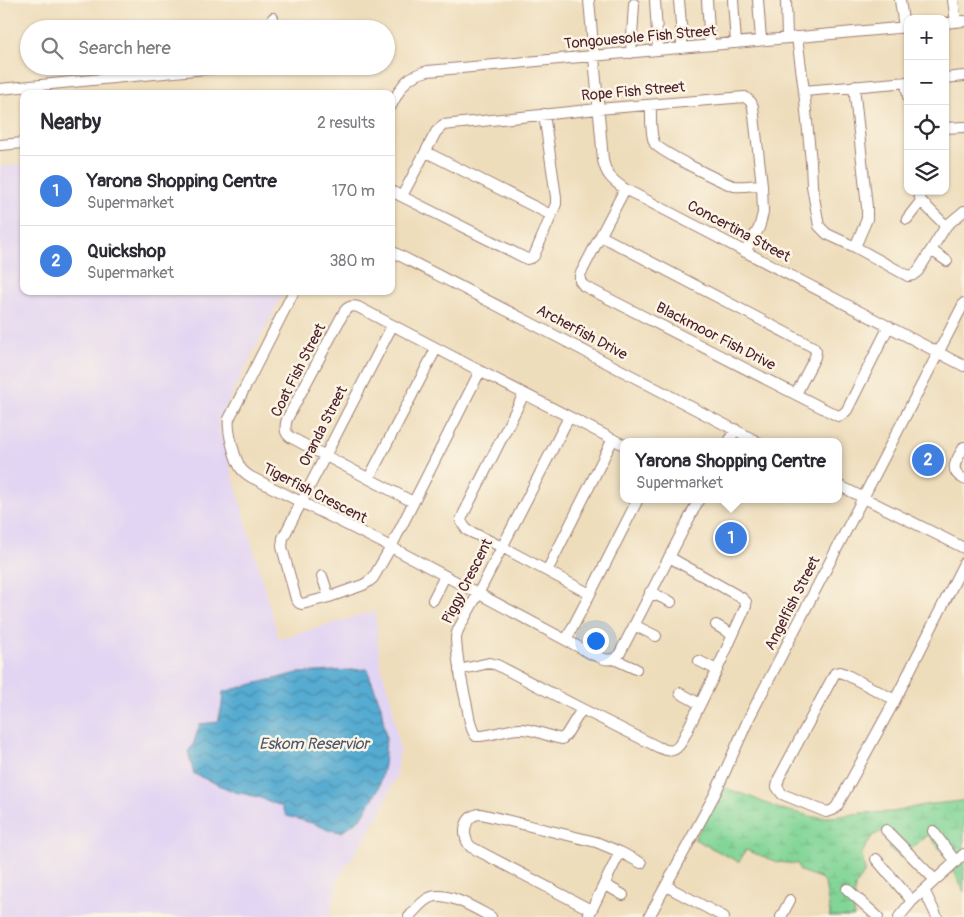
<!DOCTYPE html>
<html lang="en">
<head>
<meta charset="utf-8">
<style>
  body { margin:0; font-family:Pangolin,sans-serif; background:#f2f2f3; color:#2b2b33 }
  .controls { position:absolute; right:15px; top:15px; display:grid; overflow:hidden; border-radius:10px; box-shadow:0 1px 4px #0004 }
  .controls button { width:45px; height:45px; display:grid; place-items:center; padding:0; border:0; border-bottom:1px solid #e1e1e2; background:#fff; color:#2b2b33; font:25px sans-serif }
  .you { position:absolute; left:595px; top:640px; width:18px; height:18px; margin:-12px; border:4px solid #fff; border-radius:50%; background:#1a73e8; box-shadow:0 0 0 8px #1a73e833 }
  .badge { display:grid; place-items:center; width:32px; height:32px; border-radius:50%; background:#ea580c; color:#fff; font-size:16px; font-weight:700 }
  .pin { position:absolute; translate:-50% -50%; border:2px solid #fff; box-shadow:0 1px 5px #0006 }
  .popup { position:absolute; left:620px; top:438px; width:222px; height:65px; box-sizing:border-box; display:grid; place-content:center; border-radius:10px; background:#fff; filter:drop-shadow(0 1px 4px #0005); font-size:16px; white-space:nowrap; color:#7c7c81 }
  .popup b { font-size:19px; color:#2b2b33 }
  .popup::after { content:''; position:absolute; left:50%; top:100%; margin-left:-10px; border:10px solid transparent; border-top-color:#fff }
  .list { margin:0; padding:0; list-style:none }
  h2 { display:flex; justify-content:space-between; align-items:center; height:65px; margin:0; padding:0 20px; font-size:21px }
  h2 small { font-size:16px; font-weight:400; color:#7c7c81 }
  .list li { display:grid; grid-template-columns:32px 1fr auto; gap:15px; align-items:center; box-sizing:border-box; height:70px; padding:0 20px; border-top:1px solid #e1e1e2 }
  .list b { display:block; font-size:19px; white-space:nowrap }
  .list p { margin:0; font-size:16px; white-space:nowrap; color:#7c7c81 }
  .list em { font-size:16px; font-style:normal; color:#7c7c81 }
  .icon { flex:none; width:28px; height:28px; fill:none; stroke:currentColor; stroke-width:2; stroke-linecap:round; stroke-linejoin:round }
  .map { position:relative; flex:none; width:964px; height:917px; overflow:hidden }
  .search { position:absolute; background:#fff; box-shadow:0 1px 4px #0004; left:20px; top:20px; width:375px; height:55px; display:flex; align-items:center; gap:12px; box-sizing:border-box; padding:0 18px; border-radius:28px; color:#7c7c81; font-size:19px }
  .panel { position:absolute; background:#fff; box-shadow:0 1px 4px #0004; left:20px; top:90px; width:375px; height:205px; border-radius:10px }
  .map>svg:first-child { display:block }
  .built { fill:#e2d4f3 }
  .wetland { fill:url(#wetland-marsh); stroke:#667a61 }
  .water { fill:url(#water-waves); stroke:#50657e }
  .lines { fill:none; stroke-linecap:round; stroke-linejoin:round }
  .minor-casing { stroke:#9c7e73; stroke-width:12 }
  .minor { stroke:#fff; stroke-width:10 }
  .labels { text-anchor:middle; stroke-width:5; stroke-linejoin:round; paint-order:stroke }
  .street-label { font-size:15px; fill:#4a1f2b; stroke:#fcf5e5 }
  .water-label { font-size:16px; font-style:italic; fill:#4e576d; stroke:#fcf5e5 }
</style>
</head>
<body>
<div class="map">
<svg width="964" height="917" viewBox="0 0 964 917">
  <defs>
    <pattern id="wetland-marsh" width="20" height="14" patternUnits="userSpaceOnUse" patternTransform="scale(1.25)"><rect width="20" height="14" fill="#82d597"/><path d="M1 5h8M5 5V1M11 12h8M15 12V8" fill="none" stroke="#72b682"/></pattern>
    <pattern id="water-waves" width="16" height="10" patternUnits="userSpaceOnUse" patternTransform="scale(1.25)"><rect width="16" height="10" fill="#55abd1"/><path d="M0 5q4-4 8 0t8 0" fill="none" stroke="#488baa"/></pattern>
  </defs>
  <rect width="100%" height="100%" fill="#fcf5e5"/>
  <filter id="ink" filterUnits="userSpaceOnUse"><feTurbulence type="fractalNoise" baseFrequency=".02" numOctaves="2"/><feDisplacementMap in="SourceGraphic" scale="10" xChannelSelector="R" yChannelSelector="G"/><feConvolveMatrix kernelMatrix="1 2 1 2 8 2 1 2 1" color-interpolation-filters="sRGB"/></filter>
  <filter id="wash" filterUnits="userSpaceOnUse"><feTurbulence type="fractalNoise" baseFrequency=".0096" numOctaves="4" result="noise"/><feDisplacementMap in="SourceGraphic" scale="20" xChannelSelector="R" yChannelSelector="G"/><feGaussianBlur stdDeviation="1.12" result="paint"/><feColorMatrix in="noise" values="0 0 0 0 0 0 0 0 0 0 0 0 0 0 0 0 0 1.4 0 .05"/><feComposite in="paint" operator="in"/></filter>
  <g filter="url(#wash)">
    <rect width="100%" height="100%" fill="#edb"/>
    <path class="built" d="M24 164V291H284L218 421V424L279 639 375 611 380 663 391 700 398 739 397 741 400 747 396 777 391 785V787L381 813 338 879 330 917H0V167Z"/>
    <path class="wetland" d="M725 788 746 795 777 808 814 817H834L861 813 893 812 924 805 961 801 964 799V892L948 859 928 834 901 858 889 848 894 837 885 830 872 836 862 853 865 872 855 887 854 917H829L830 914 825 883 820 878 800 871 798 864 777 862 746 850 739 862 694 839Z"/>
    <path class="water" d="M367 669 381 706 386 738 384 765 379 788 362 817 342 832 328 830 315 824 287 816 281 806 258 797 235 792 194 774 188 752 193 745 200 724 218 722 222 705 223 692 253 684 298 673Z"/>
  </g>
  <g filter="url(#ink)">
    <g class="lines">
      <g class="minor-casing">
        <path id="minor" d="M589 0 603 160C606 175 612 180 625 189L964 366
          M655 0 658 50
          M679 0 682 37V48
          M707 0 710 45
          M733 0 736 43
          M758 0 761 40
          M786 0 787 38
          M900 0 904 27
          M953 0 956 22
          M945 23 964 21
          M271 29 273 18
          M797 37 804 91 811 162 812 186 819 226 827 234 855 247 908 276 913 275 918 271 946 226 964 211
          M631 53 634 4
          M945 78 964 76
          M906 82 908 97
          M854 86 867 207V219L855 247
          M0 89 236 66
          M804 91 908 82
          M651 105C651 114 650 136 655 144 661 152 723 183 734 186 743 187 753 185 762 185
          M391 106C401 87 405 76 428 71L908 27
          M945 128 964 127
          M0 145 24 143
          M426 152 551 215
          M625 189 580 275V281L584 286 838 416 843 414 847 410 889 326
          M391 191 527 259 531 258 534 256 556 204V197L544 114
          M918 191 921 201 946 226
          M402 196 436 132 443 125 598 109 745 97 751 102 753 107 762 185 763 213 759 228 745 252
          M907 219 921 201
          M601 236 813 347 816 351 815 357 796 394
          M931 250 947 261
          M391 251 529 322 758 442
          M294 291 229 419C227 430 235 461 242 470 245 473 247 475 251 477L391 547 592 654C603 659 612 664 620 653L699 499
          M392 326 283 538 282 547 296 599 299 603 302 604 329 597 363 585 368 582 373 578 391 547 480 371
          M524 394 464 513 461 520 462 523 467 530 502 547 590 594
          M569 417 478 594 459 628C457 632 456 635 456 639 457 662 462 684 467 706 469 716 470 729 476 736 490 737 505 729 519 729 534 728 548 737 562 739L566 735 582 709
          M729 442 735 429
          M964 447C957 460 947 470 964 479
          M369 478 436 349
          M838 485 964 548
          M413 502 290 437C284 432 285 426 287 419L344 312C347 307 352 305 358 307L480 371 624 445
          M547 571 613 439
          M322 576 329 597
          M650 592 671 602
          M433 600 445 576
          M634 625 656 636
          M716 625 733 635
          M566 640 590 594 638 499
          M614 659 636 669
          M699 661 717 670
          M459 670 489 663 497 665 582 709 658 747C669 752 675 753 682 741L717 670 746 606V602L742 598 669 557
          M680 693 700 704
          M895 700 845 674 839 672 835 673 779 778 777 787 782 794 826 812 833 810 837 806 895 700 964 563
          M886 830 935 880
          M933 831 956 862
          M620 852 641 863
          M876 859 912 901
          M604 884 623 895
          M666 886 724 917
          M847 889 878 917
          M924 890 937 917
          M409 917C415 910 421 902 429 898 446 890 476 909 491 917
          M588 917 620 852 596 842 481 814C463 814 461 838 471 847L591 910
          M649 917 715 794 749 718 964 303
          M781 917 790 900
          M899 917 912 901 964 854"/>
      </g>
      <use href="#minor" class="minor"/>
    </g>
  </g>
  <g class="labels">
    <g class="street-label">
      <text transform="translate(640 37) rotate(-5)" y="5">Tongouesole Fish Street</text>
      <text transform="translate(633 91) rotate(-5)" y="5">Rope Fish Street</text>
      <text transform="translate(739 231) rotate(28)" y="5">Concertina Street</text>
      <text transform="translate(582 332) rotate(28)" y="5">Archerfish Drive</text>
      <text transform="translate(716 336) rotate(27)" y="5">Blackmoor Fish Drive</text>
      <text transform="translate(298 370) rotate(-63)" y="5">Coat Fish Street</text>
      <text transform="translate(323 426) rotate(-63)" y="5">Oranda Street</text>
      <text transform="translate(315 493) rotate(27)" y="5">Tigerfish Crescent</text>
      <text transform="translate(467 581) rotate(-63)" y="5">Piggy Crescent</text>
      <text transform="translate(792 603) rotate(-63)" y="5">Angelfish Street</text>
    </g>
    <g class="water-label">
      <text x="314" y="749">Eskom Reservior</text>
    </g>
  </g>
</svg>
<div class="controls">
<button>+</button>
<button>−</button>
<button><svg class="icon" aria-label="locate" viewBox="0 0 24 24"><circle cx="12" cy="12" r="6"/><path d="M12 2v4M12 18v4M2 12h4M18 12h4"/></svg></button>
<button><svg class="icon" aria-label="layers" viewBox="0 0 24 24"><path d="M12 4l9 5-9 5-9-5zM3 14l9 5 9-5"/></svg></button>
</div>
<div class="you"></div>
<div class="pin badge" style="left:731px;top:538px;background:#3f7fe0">1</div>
<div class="popup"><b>Yarona Shopping Centre</b>Supermarket</div>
<div class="pin badge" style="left:928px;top:460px;background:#3f7fe0">2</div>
<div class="search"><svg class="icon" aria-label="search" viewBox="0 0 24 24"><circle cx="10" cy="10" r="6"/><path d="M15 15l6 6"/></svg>Search here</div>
<section class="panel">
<h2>Nearby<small>2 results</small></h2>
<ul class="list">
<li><span class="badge" style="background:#3f7fe0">1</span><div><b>Yarona Shopping Centre</b><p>Supermarket</p></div><em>170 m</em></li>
<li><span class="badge" style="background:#3f7fe0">2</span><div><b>Quickshop</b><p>Supermarket</p></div><em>380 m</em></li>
</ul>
</section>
</div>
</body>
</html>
